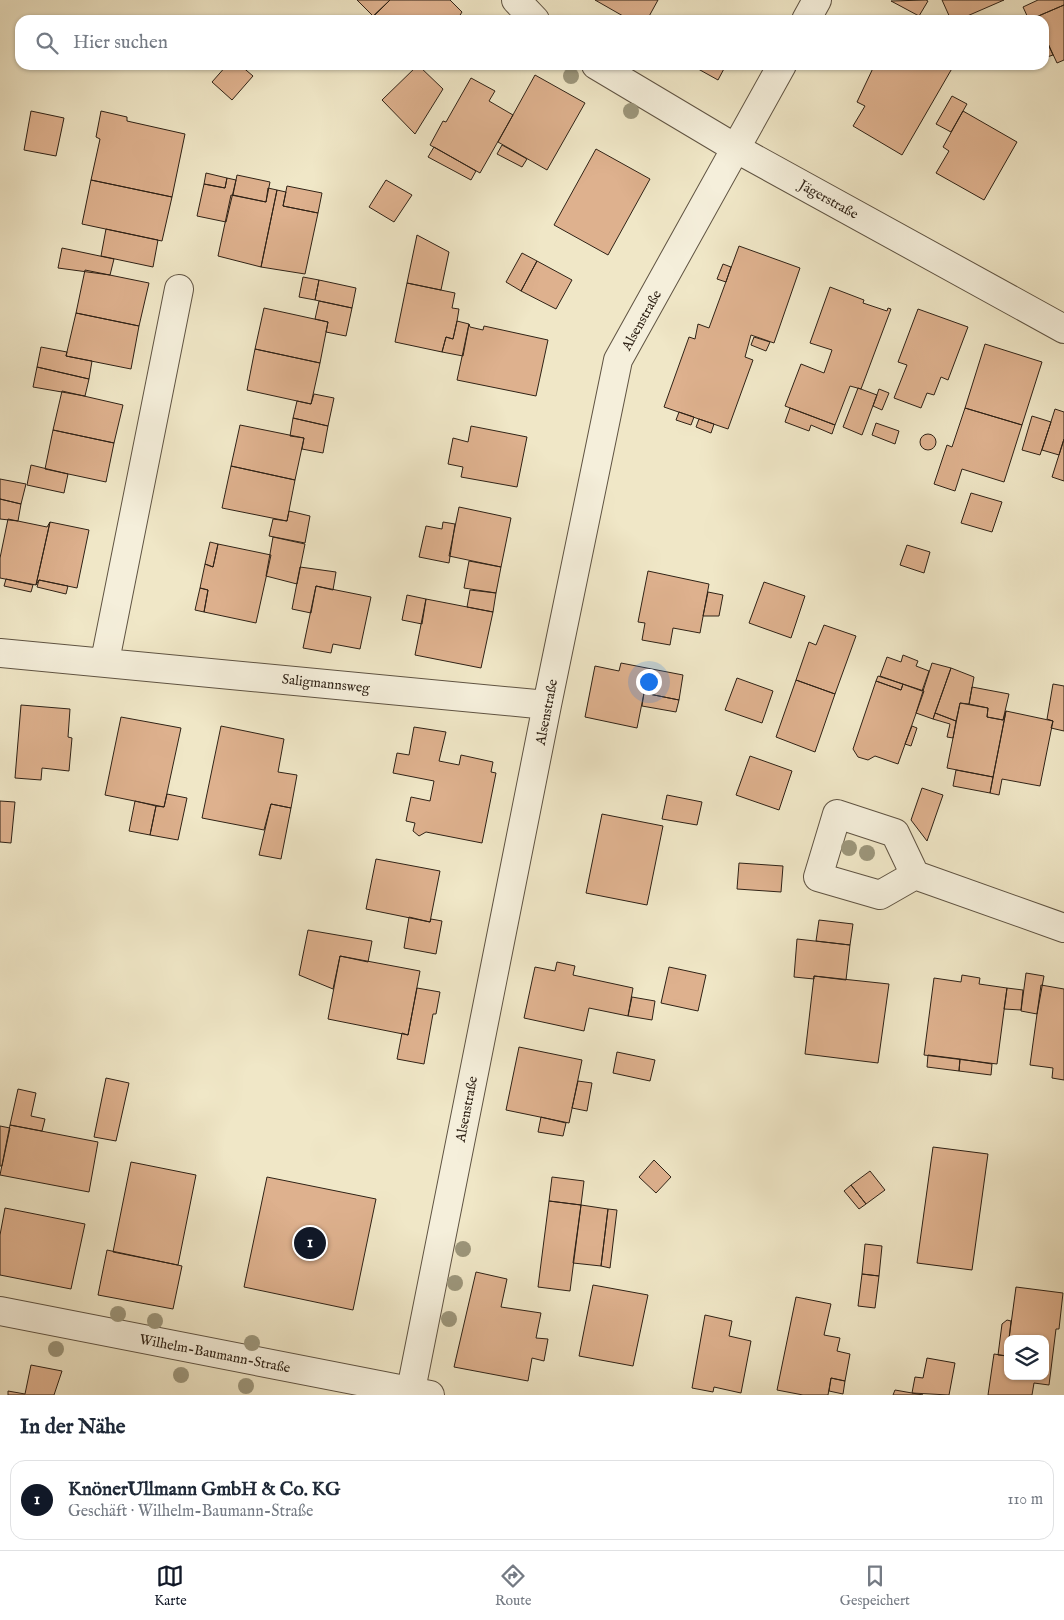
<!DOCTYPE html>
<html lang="de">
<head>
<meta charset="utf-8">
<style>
  body { margin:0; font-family:"IM FELL English",serif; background:#f2f2f3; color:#1f2937 }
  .controls { position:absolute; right:15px; bottom:15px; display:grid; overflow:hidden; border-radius:10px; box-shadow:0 1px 4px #0004 }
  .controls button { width:45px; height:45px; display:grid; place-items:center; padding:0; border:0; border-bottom:1px solid #e0e1e3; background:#fff; color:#1f2937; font:25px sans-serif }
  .you { position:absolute; left:648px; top:681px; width:18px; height:18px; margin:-12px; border:4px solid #fff; border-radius:50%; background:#1a73e8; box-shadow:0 0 0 8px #1a73e833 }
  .badge { display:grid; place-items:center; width:32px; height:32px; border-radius:50%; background:#111827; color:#fff; font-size:16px; font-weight:700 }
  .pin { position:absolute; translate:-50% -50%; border:2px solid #fff; box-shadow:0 1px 5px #0006 }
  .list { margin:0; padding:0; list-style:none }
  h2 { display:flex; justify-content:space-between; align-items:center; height:65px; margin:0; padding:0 20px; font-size:21px }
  h2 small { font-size:16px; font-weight:400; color:#747a83 }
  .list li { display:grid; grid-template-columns:32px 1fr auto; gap:15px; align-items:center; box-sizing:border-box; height:80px; margin:0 10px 10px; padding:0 10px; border:1px solid #e0e1e3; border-radius:15px }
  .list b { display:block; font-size:19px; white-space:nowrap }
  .list p { margin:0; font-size:16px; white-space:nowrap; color:#747a83 }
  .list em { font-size:16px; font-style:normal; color:#747a83 }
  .icon { flex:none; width:28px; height:28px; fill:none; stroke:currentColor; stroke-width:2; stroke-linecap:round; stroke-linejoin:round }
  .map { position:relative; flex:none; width:1064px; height:1395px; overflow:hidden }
  .search { position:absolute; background:#fff; box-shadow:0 1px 4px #0004; left:15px; right:15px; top:15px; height:55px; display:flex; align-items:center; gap:12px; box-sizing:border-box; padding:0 18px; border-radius:15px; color:#747a83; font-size:19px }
  .sheet { height:155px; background:#fff }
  nav { display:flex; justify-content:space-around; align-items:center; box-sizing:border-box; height:70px; border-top:1px solid #e0e1e3; background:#fff; font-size:14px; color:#747a83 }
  nav a { display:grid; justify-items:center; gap:2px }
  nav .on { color:#111827 }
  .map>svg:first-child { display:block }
  .building { fill:#deb18e; stroke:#2f2216 }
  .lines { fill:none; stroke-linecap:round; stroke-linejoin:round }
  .minor-casing { stroke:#5f5342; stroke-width:30 }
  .minor { stroke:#f5efdb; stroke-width:28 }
  .tree { fill:#9c967b }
  .labels { text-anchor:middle; stroke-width:4; stroke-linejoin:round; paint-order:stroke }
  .street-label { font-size:14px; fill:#2f2216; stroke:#f5efdb }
</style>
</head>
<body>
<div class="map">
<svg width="1064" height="1395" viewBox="0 0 1064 1395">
  <rect width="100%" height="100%" fill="#f0e7c7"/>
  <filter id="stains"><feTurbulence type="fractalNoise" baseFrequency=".004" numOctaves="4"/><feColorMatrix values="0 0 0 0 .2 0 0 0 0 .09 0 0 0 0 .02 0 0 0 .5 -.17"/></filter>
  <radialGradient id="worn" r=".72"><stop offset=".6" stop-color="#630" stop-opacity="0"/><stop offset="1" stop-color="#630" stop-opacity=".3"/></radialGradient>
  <path class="building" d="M357 0H390L373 16Z
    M390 0H450L462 12 457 20H373L372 18Z
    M595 0H658L647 20H630Z
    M926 0 928 1 919 16 891 1Z
    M942 0H1004L958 20H951Z
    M1038 0H1064V5L1029 20 1023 7Z
    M1064 5V60L1057 63 1044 35V20H1037L1036 17Z
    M1044 35 1053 55 1044 58Z
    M227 65H240L253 76 232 100 212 82Z
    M418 65 443 89 415 134 382 100Z
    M691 65H726L718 80Z
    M878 65H954L902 155 853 126 865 106 857 102 874 66 877 67Z
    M535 75 585 103 547 170 498 142Z
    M471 78 495 91 489 101 513 115 480 173 430 145 443 121 446 122Z
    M952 96 967 104 951 132 936 124Z
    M31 111 64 118 56 156 24 150Z
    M101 111 127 117V121L185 134 172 197 91 180 100 139 96 137Z
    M963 111 1017 142 984 200 936 173 949 151 943 147Z
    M502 145 527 159 522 167 497 154Z
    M434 147 476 171 471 180 428 157Z
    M596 149 650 179 608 255 554 225Z
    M206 173 227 178 225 188 204 184Z
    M237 175 270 182 266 202 233 195Z
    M227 178 236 180 226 222 197 216 204 184 225 188Z
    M91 180 172 197 162 241 82 224Z
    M386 180 412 195 394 222 369 207Z
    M287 186 322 193 318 213 283 206Z
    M268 188 277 190 261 267 218 256 231 195 266 202Z
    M277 190 286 192 283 206 318 213 305 274 261 267Z
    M106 229 158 240 153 267 101 256Z
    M417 235 449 252 441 290 407 283Z
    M739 246 800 268 774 343 751 335 745 357 753 360 728 429 664 407 689 337 695 339 698 324 709 328Z
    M62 248 114 259 110 275 58 268Z
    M522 253 537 261 521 291 506 282Z
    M537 261 572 280 556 309 521 291Z
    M723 264 731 267 726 282 717 279Z
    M85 270 149 283 139 326 76 313Z
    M303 277 319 280 315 300 299 297Z
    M319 280 356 288 352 308 315 300Z
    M407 283 455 293 452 308 459 309 457 321 453 339 446 337 442 352 395 342Z
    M830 287 864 300 863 303 887 311 888 308 891 309 861 389 850 386 835 425 785 406 801 364 824 373 832 350 810 343Z
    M319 301 352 308 346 336 326 332 328 322 315 319Z
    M264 308 328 322 320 363 255 349Z
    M918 309 968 327 948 380 941 377 934 395 927 393 921 408 894 398 907 365 898 362Z
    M76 313 139 326 131 369 66 356Z
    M457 321 469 324 463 356 442 352 446 337 453 339Z
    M469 324 470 327 483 330 484 326 548 340 536 396 457 380Z
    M754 337 770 342 766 351 751 345Z
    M985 344 1042 362 1022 425 965 408Z
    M41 347 67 352 66 356 92 361 89 379 37 367Z
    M255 349 320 363 311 404 247 390Z
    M37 367 89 379 85 396 33 387Z
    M858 388 877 395 862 435 843 427Z
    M879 389 889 393 882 410 873 406Z
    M62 391 123 405 114 443 53 430Z
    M314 394 334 398 328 426 293 418 297 401 311 404Z
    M790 408 835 425 832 434 811 425 809 431 785 422Z
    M965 408 1022 425 1004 482 962 469 955 491 934 484 947 445 952 447Z
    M1055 409 1064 412V439L1059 455 1042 450Z
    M679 412 694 417 691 425 676 420Z
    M1032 416 1051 422 1040 455 1022 450Z
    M293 418 328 426 323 453 302 449 304 438 290 436Z
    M699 419 714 424 711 433 696 427Z
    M876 423 899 431 895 444 872 435Z
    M240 425 304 438 295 480 231 466Z
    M471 426 527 437 517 487 461 477 463 467 448 464 453 438 468 442Z
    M53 430 114 443 106 482 45 469Z
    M920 442a8 8 0 1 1 16 0a8 8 0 1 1-16 0Z
    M1064 439V481L1052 477Z
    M31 465 68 474 64 493 27 485Z
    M231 466 295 480 287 521 222 508Z
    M0 479 26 484 21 504 0 499Z
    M971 493 1002 502 992 532 961 523Z
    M0 499 21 504 18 521 0 519Z
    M459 507 511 518 501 567 449 556Z
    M289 511 310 516 305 543 269 536 273 519 287 521Z
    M8 519 47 527 50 522 36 585 0 578V558Z
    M50 522 89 530 77 588 39 580 36 585Z
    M443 522 455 524 449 563 419 557 426 526 442 529Z
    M273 537 305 544 297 584 266 576Z
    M210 542 218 544 213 567 205 564Z
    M218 544 271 555 256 623 204 612 208 590 200 588 205 564 213 567Z
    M907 545 930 552 924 573 900 565Z
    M469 561 501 567 496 593 464 588Z
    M300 567 336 572 333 590 316 586 311 613 292 609Z
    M648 571 709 584 700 633 673 628 670 645 642 640 645 623 638 622Z
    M6 579 33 585 31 592 4 586Z
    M39 580 68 586 66 594 37 587Z
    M764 582 805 596 791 638 749 623Z
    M316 586 371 597 360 649 333 644 331 653 303 648Z
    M200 588 208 590 204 612 195 610Z
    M470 590 496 593 493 612 467 607Z
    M708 592 723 595 719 616H703Z
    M407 595 426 599 422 624 402 620Z
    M426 599 493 612 481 668 415 655Z
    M824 625 856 636 835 694 796 680 809 642 816 645Z
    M903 655 918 661 916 666 929 671 922 691 880 676 887 657 901 662Z
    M621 663 683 675 679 700 644 693 637 728 585 717 595 666 619 671Z
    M932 663 951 668 933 719 916 713Z
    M951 668 974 677 969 704 960 703 956 721 935 713Z
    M878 676 903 684 901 690 876 681Z
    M737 678 773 691 762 723 725 710Z
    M796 680 835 694 815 752 776 737Z
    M876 681 901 690 903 684 924 691 898 764 875 756 868 760 858 757 853 749Z
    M1053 684 1064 686V731L1051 728 1053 721 1047 719Z
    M972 687 1009 694 1003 720 987 717 988 708 969 704Z
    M644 693 679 700 676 712 642 706Z
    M960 703 988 708 987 717 1003 720 1006 711 993 777 947 768Z
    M21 705 70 709 68 737 72 738 69 771 42 768 41 780 15 778Z
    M1006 711 1053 721 1040 786 1002 779 999 795 990 793Z
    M935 713 956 721 953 738 947 737 950 724 933 719Z
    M121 717 181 728 164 807 105 795Z
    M221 726 284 739 278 772 297 775 291 808 271 804 264 830 202 818Z
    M912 726 917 728 911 746 905 744Z
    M414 727 446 732 439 761 459 765 461 755 493 762 491 772 496 773 482 843 426 832 419 836 413 831 415 823 406 821 411 797 430 801 434 781 393 773 397 753 409 755Z
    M750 756 792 771 779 810 736 795Z
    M956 770 993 777 990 793 953 786Z
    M922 788 943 795 927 841 911 820Z
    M167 794 187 798 178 840 150 835 156 806 164 807Z
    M667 795 702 802 697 825 662 819Z
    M0 801 15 802 11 843 0 842Z
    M135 801 156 806 150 835 129 831Z
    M271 804 291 808 281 859 259 855Z
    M602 814 663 826 647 905 586 893Z
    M376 859 440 871 430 922 366 909Z
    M739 863 783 866 781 892 737 889Z
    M409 917 430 922 431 919 442 921 436 954 404 948Z
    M819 920 853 924 850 945 816 941Z
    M308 930 372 941 368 962 340 956 333 989 299 975Z
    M797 939 850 945 846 980 814 976V979L794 977Z
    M340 956 420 971 408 1035 328 1019Z
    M557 962 575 966 573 975 633 988 628 1016 589 1008 584 1031 524 1018 535 967 555 971Z
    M669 967 706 975 698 1011 661 1003Z
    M1026 973 1044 976 1037 1014 1021 1011Z
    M962 975 980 978 979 984 1007 988 997 1064 924 1055 934 978 961 982Z
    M814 976 889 984 878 1063 805 1054Z
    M1041 985 1064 989V1080L1052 1078 1053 1068 1030 1065Z
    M417 988 440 992 436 1014H433L424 1064 397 1059 402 1033 408 1035Z
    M1007 988 1023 990 1021 1010 1004 1009Z
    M632 997 655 1001 652 1020 628 1016Z
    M519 1047 582 1060 569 1123 506 1110Z
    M617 1052 655 1060 650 1081 613 1073Z
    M928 1055 960 1059 959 1071 927 1067Z
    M960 1059 992 1064 991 1075 959 1071Z
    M106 1078 129 1083 116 1141 94 1137Z
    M578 1081 592 1083 587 1111 572 1108Z
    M18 1089 36 1093 31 1116 45 1119 42 1131 10 1125Z
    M541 1117 566 1123 563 1136 538 1132Z
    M10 1125 98 1142 89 1192 0 1175Z
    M0 1126 10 1128 2 1166H0Z
    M933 1147 988 1154 972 1270 917 1263Z
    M654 1160 671 1177 656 1193 639 1177Z
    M131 1162 196 1175 178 1265 113 1252Z
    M870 1171 885 1190 866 1204 851 1185Z
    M267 1177 376 1199 353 1310 244 1287Z
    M552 1177 584 1181 581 1205 549 1201Z
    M851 1185 866 1204 859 1209 844 1191Z
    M549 1201 581 1205 570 1291 538 1287Z
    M581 1205 608 1209 601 1266 573 1263Z
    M5 1208 85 1224 71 1289 0 1275V1235Z
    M608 1209 617 1210 610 1268 601 1266Z
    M865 1244 882 1246 879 1276 862 1274Z
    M107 1250 182 1266 173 1309 98 1295Z
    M476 1272 507 1279 501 1307 541 1313 536 1338 548 1339 544 1361 532 1358 528 1381 454 1367Z
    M862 1274 879 1276 875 1308 858 1306Z
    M593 1285 648 1295 633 1366 579 1356Z
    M1016 1287 1063 1293 1059 1329H1056L1049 1385 1034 1383 1032 1395H988L994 1354 1007 1356 1008 1348V1376H1045V1339H1009Z
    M796 1297 831 1304 824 1335 840 1338 837 1351 850 1354 845 1381 831 1378 828 1395H803L777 1390Z
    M705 1315 732 1321 729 1336 751 1341 741 1393 714 1387 713 1392 692 1388Z
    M1007 1320 1011 1321 1007 1356 998 1355 1002 1324Z
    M927 1358 955 1363 949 1395 912 1393 915 1377 923 1378Z
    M31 1365 62 1371 54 1395H8V1391L25 1394Z
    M831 1378 845 1381 843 1394 829 1391Z
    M895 1390 912 1393 923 1395H893Z"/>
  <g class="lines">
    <g class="minor-casing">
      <path id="minor" d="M516 0 535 20
        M806 20 817 0
        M596 65 737 149 1064 329
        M0 653 547 705
        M105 661 179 289
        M915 875 880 895 818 877 837 814 895 833 915 875 1064 928
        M0 1311 430 1395
        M410 1395 547 705 618 360 782 65"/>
    </g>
    <use href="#minor" class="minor"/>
  </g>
  <g class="tree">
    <circle cx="571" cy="76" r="8"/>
    <circle cx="631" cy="111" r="8"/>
    <circle cx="849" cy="848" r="8"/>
    <circle cx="867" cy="853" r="8"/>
    <circle cx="463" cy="1249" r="8"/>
    <circle cx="455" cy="1283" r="8"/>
    <circle cx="118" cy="1314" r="8"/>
    <circle cx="449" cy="1319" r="8"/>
    <circle cx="155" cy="1321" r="8"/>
    <circle cx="252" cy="1343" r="8"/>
    <circle cx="56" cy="1349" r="8"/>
    <circle cx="181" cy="1375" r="8"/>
    <circle cx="246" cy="1386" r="8"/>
  </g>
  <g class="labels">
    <g class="street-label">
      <text transform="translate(829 199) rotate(29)" y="5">Jägerstraße</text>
      <text transform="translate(641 320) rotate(-61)" y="5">Alsenstraße</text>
      <text transform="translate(326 683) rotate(6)" y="5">Saligmannsweg</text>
      <text transform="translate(546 712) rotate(-79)" y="5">Alsenstraße</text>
      <text transform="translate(466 1109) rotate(-79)" y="5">Alsenstraße</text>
      <text transform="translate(215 1353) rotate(11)" y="5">Wilhelm-Baumann-Straße</text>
    </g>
  </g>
  <rect width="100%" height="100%" filter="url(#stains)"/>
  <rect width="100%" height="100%" fill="url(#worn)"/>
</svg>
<div class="controls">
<button><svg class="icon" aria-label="layers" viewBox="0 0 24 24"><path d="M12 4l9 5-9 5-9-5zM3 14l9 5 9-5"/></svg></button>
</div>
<div class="you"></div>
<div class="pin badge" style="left:310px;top:1243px">1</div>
<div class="search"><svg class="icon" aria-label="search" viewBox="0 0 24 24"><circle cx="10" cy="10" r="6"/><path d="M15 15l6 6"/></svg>Hier suchen</div>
</div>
<section class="sheet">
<h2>In der Nähe<small></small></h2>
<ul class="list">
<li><span class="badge">1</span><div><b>KnönerUllmann GmbH &amp; Co. KG</b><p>Geschäft · Wilhelm-Baumann-Straße</p></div><em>110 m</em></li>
</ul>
</section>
<nav>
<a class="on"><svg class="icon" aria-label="map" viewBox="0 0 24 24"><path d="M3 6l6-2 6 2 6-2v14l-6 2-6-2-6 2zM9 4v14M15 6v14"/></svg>Karte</a>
<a><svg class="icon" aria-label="directions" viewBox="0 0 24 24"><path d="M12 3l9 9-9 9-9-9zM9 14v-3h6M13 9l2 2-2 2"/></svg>Route</a>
<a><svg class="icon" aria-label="saved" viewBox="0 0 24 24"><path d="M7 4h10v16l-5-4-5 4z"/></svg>Gespeichert</a>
</nav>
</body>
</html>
